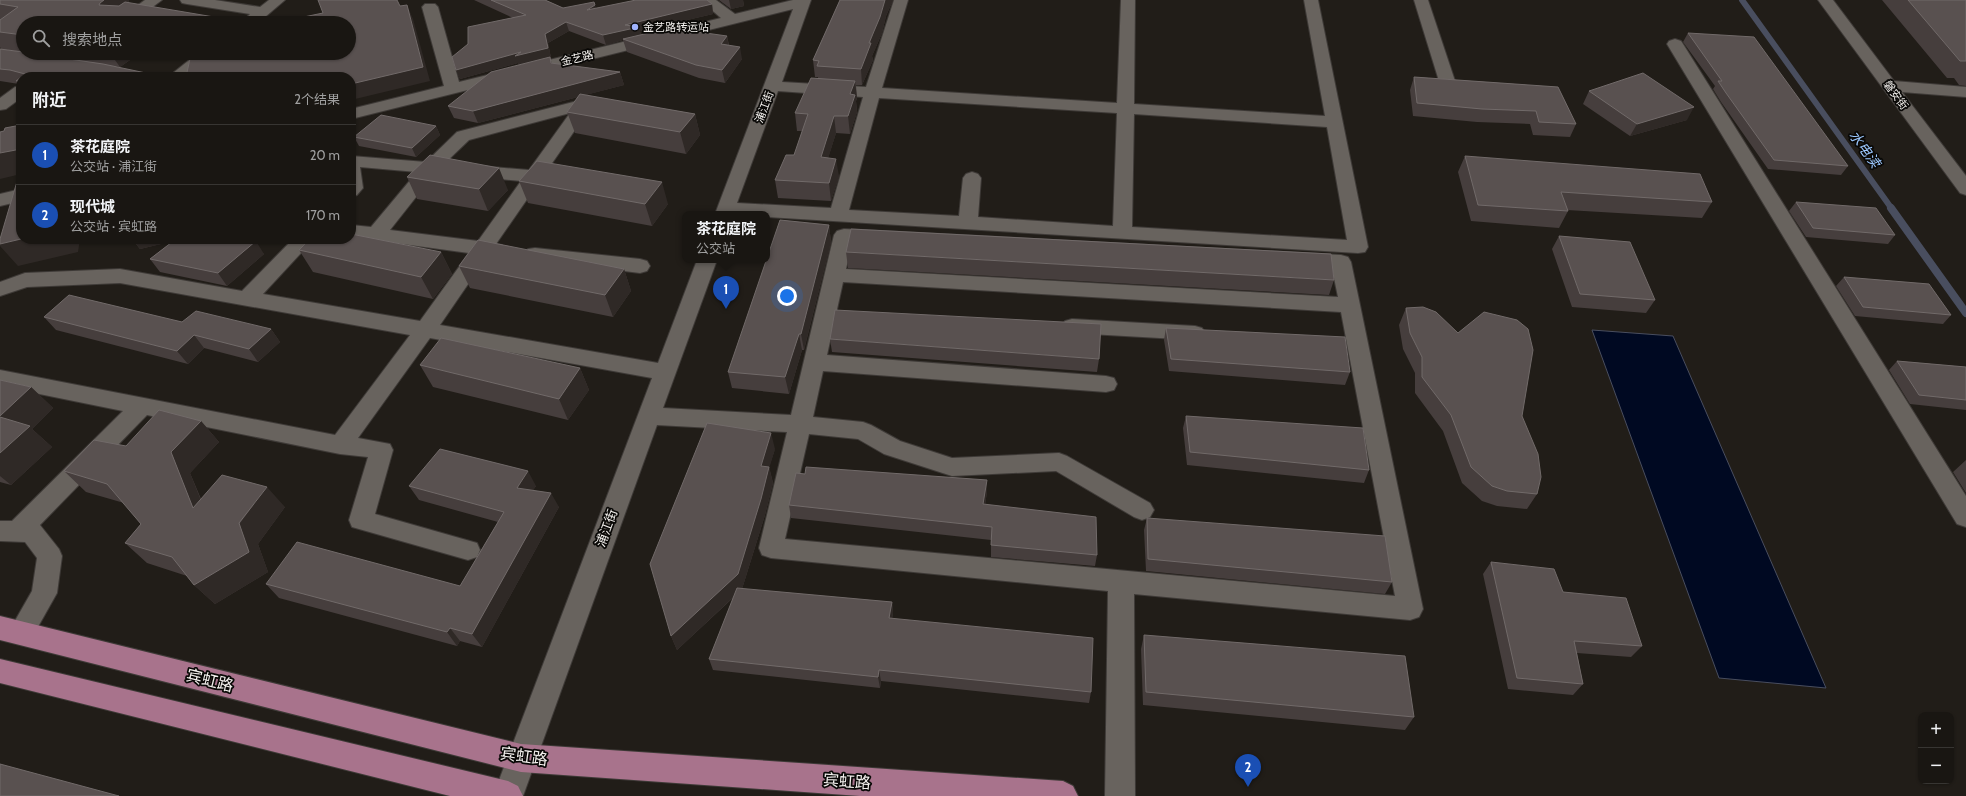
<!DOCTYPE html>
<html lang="zh">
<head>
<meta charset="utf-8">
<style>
  body { margin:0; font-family:Cabin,"Noto Sans SC",sans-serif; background:#262320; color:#f1f3f6 }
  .controls { position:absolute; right:12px; bottom:12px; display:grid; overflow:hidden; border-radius:8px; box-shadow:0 1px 3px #0004 }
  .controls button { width:36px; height:36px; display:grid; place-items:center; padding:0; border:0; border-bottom:1px solid #373532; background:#191612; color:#f1f3f6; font:20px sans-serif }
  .you { position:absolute; left:787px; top:296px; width:14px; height:14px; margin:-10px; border:3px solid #fff; border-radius:50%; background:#1a73e8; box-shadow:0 0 0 6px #1a73e833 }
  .badge { display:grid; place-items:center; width:26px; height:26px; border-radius:50%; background:#0b8043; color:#fff; font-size:13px; font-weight:700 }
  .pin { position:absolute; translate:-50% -33px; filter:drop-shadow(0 1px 2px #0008) }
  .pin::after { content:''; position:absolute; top:21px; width:14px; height:12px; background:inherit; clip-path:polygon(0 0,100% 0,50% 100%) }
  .popup { position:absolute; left:682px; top:211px; width:88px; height:52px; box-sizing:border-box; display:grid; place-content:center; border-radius:8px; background:#191612; filter:drop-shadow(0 1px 3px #0005); font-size:13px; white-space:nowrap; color:#9f9f9f }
  .popup b { font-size:15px; color:#f1f3f6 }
  .popup::after { content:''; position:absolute; left:50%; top:100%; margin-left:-8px; border:8px solid transparent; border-top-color:#191612 }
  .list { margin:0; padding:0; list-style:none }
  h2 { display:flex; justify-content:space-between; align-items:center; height:52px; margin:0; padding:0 16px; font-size:17px }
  h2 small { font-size:13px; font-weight:400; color:#9f9f9f }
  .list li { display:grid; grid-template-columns:26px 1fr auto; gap:12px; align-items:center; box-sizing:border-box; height:60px; padding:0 16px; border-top:1px solid #373532 }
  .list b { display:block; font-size:15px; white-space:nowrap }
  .list p { margin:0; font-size:13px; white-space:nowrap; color:#9f9f9f }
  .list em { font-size:13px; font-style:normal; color:#9f9f9f }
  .icon { flex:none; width:22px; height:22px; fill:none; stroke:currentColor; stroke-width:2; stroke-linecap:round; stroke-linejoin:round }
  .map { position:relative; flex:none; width:1966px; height:796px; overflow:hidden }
  .search { position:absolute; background:#191612; box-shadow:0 1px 3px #0004; left:16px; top:16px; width:340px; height:44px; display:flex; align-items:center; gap:10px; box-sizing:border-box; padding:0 14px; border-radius:22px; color:#9f9f9f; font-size:15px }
  .panel { position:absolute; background:#191612; box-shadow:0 1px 3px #0004; left:16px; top:72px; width:340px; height:172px; border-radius:16px }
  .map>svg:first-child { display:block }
  .water { fill:#000922; stroke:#494e5f }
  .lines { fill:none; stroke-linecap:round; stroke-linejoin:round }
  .stream-far1 { stroke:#494e5f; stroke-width:6 }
  .stream { stroke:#494e5f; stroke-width:8 }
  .minor-casing { stroke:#3e3a37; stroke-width:2 }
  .major-casing { stroke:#3e3a37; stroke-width:2 }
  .minor { fill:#68635e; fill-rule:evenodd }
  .major { fill:#a8738c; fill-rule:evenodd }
  .wall { fill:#463e3d }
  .shaded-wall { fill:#2f2926 }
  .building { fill:#595150; stroke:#716a69 }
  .poi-dot { fill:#a0b3fd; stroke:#090806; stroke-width:1.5 }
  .labels { text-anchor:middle; stroke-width:3.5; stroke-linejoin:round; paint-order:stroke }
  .far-poi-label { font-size:11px; fill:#f3f0ed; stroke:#090806; text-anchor:start }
  .far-street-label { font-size:11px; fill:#f3f0ed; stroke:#090806 }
  .street-label { font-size:13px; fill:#f3f0ed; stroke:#090806 }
  .water-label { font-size:14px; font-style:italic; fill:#9cc8ff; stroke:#090806 }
  .near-street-label { font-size:16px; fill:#f3f0ed; stroke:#090806 }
</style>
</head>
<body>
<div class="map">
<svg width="1966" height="796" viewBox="0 0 1966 796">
  <rect width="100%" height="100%" fill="#211d18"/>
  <path class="water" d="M1592 330 1673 336 1826 688 1719 678Z"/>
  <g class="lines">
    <path class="stream-far1" d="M1742 0 1892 209"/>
    <path class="stream" d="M1891 208 1966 313"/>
    <g class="minor-casing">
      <path id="minor" d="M145 0H162L131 23H113Z
        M180 0H215L260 7 269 0H285L258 23H246L244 20 250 14 187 4 182 3Z
        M700 0H716L735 14 793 0H811L782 82 866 87 894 0H908L882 88 1117 103 1121 0H1135L1134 104 1325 116 1304 0H1318L1368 247 1365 252 1358 253 767 217V214H715L793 9 351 119V109L444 86 422 7 425 4H435L438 7 459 82 721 18ZM778 91 863 97 831 208 737 203ZM879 98 1117 113 1113 226 978 217 981 178 978 174 972 172 966 174 963 178 959 216 849 210ZM1134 114 1327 127 1347 240 1132 227Z
        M1414 0H1428L1455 81 1453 84 1447 86 1441 84 1439 81Z
        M1818 0H1833L1894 81 1966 87V97L1902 92 1966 176V195L1960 193Z
        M1675 39 1681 41 1683 44 1966 496V527L1957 524 1667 44 1669 41Z
        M198 53H216L186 77H168Z
        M21 86V98L6 109 0 110V98L15 87Z
        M585 99 591 100 593 104 496 244 502 245 505 250 502 255 495 256 488 255 440 325 658 363 697 260H717L663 408 791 415 834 235 837 231 844 229 1341 255 1348 257 1351 262 1360 305 1423 609 1419 617 1410 620 1134 594 1135 796H1105L1108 591 771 558 762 555 759 548 787 432 657 425 523 796H493L652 378 430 338 358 438 390 444 393 450 375 514 477 543 480 550 477 557 468 560 352 527 349 520 368 457 340 454 147 415 40 525 59 549 62 556 57 593 30 641 21 645 12 641 8 633 32 591 37 558 25 542 0 541V521H12L123 411 0 386V370L335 435 410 335 120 283 27 287 0 296V282L25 273 120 269 242 291 293 239H314L263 294 420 321 469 253 351 237V225L371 227 417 172 360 167 363 188 357 195 351 197V156L426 162 457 132ZM570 113 529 170 445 163 469 140ZM435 173 521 181 478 241 390 230ZM852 242 1332 268 1338 297 846 269ZM843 282 1341 312 1395 596 785 539 809 434 858 439 884 454 952 476 1056 471 1134 517 1142 520 1150 517 1154 510 1150 503 1067 456 1059 453 952 458 900 441 871 425 863 422 813 417 823 371 1106 392 1114 390 1117 384 1114 378 1106 376 827 355Z
        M21 189V201L0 206V194Z
        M535 248 640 259 647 261 650 266 647 271 640 273 528 259 525 254 528 249Z
        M1072 319 1195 326 1202 328 1205 333 1202 338 1195 340 1072 333 1065 331 1062 326 1065 321Z"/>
    </g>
    <g class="major-casing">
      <path id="major" d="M0 616 521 744 1063 781 1073 786 1078 796H860L521 772 0 640Z
        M0 659 508 781 518 786 523 796H450L0 683Z"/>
    </g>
    <use href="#minor" class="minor"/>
    <use href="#major" class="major"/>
  </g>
  <path class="wall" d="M0 0H129V2L23 23V52L1 49 0 47Z
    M474 0H545L563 8H596L712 4 713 14 640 31 641 35 727 36 729 45 742 59 725 83 699 78 627 52 623 40 606 45 569 31 548 43 551 58H550L551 63 620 72 624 85 585 95 695 114 700 135 686 154 575 133 567 112 578 97 478 123 454 118 448 106 519 65 518 63 460 79 456 70 513 18Z
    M719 0H743L744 6 731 9Z
    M840 0H893L886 16 882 33 872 56 873 60 862 85H856L857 98 856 101 857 112 850 134 836 133 828 158 839 176 831 201 778 198 775 180 794 155 802 131H797L795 113 818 78V77H815L813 60Z
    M1882 0H1966V86L1959 85 1954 78H1947Z
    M1688 33 1848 166 1841 175 1768 169 1721 102 1713 89 1715 86 1683 42Z
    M0 49 29 53H140L120 67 113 66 21 77V86L19 84 0 81Z
    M1414 77 1558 87 1576 124 1570 137 1533 135 1530 124 1477 122 1413 116 1410 90Z
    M1589 91 1687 120 1630 136 1583 104Z
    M436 126 440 135 416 157 359 146 354 137Z
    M1465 156 1712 202 1702 218 1567 210 1568 211 1559 228 1471 221 1458 172Z
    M407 177 508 190 488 211 417 199Z
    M519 181 668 204 652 226 528 203Z
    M1796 202 1895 235 1888 244 1806 237 1789 211Z
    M829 225 831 242 804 350H802L789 394 732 388 728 372Z
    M1559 236 1655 300 1646 313 1572 307 1552 249Z
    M132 239H245L264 254 227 286 160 272 150 259 173 241 140 249Z
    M299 250 441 252 452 274 433 299 313 272Z
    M846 252 1334 280 1329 295 848 268Z
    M459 266 624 269 631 291 613 317 470 288Z
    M1844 277 1951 315 1943 324 1855 316 1836 286Z
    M1406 308 1522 416 1537 494 1527 509 1497 506 1482 501 1462 483 1443 431 1415 393V373L1403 349 1399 325Z
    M44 317 182 322 271 329 280 342 258 362 204 348 188 364 56 330Z
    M1166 328 1350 372 1345 385 1169 371 1164 340Z
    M830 339 1099 359 1097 372 832 352Z
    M1897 361 1966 367V410L1910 404 1889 370Z
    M420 365 580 368 589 390 568 420 433 387Z
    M0 380 31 387 53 408 32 429 52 447 11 485 0 482Z
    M1186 416 1369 470 1364 483 1187 465 1183 428Z
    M201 421 219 442 190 473 201 499 285 507 258 544 268 572 215 604 194 585 187 576 147 563 125 543 141 524 124 503 86 492 64 471 126 446Z
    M775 449 769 467 773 483 765 515 742 589 892 602 893 613 892 619 1091 692 1089 703 881 681 880 688 713 670 709 659 734 597 677 650 671 636Z
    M1966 460V493L1953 472Z
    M409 486H536L533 490 559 507 482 647 460 641 457 646 279 598 266 584 460 586 498 522 419 500Z
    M987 492 985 505 1097 555 1095 566 991 557V540L791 518 789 505Z
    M1147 518 1392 582 1385 594 1146 571 1144 530Z
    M1491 562 1563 592 1642 646 1631 657 1577 653 1583 684 1573 695 1508 689 1483 574Z
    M1144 635 1414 717 1405 730 1143 705 1141 649Z"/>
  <path class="shaded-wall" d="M104 0H129L128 11 99 5 100 3Z
    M729 0H743L744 6 731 9Z
    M885 0H893L886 16 882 33 872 56 873 60 862 85 861 69Z
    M712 4 713 14 640 31 641 36 623 39V40L606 45 603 35 625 25Z
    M407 5 413 19 430 81 351 100V84Z
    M595 5 598 14 587 10Z
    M214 17 218 23H206Z
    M566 22 569 31 548 43 551 58H550L554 70 519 66 518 63 460 79 456 70 521 52 545 34Z
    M727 36 729 48 721 44Z
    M740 47 742 59 725 83 722 70Z
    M110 53H140L120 67Z
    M620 72 624 85 478 123 473 111Z
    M855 81 857 98 856 101 857 112 850 134 848 116 850 94Z
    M1694 107 1687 120 1630 136 1637 124Z
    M695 114 700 135 686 154 680 132Z
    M834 116 836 133 823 175 821 157Z
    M436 126 440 135 416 157 412 148Z
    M21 149V174L0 179V153Z
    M836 159 839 176 831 201 829 183Z
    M499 168 508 190 488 211 479 189Z
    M662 182 668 204 652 226 645 204Z
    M829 225 831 242 804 350 801 334Z
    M21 239H80L78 252 18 266 0 246V244Z
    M132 239H183L140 249Z
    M256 241 264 254 227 286 218 273Z
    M441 252 452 274 433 299 421 277Z
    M624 269 631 291 613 317 605 295Z
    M271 329 280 342 258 362 249 349Z
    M799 334 802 350 789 394 785 377Z
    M194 335 204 348 188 364 177 351Z
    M580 368 589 390 568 420 559 399Z
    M31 387 53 408 32 429 52 447 11 485 0 476V416Z
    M201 421 219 442 190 473 212 528 193 508 171 452Z
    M771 433 775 449 765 482 761 466Z
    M769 467 773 483 765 515 742 589 677 650 671 636Z
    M528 471 536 486 525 502 517 488Z
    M987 480V492L983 517V504Z
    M267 487 285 507 258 544 268 572 215 604 194 585Z
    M551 493 559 507 482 647 472 634Z
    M892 602 893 613 890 630 889 618Z
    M450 628 460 641 457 646 447 632Z
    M879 670 881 681 880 688 878 677Z"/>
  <path class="building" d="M0 0H104L100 3 99 5 119 6 125 2 214 17 206 23H23V35L0 32V20L18 7 0 4Z
    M318 0H397L400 6 407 5 423 67 351 84V77H186L191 54 196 53H349V23H299V18L323 13Z
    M491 0H545L563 8 594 2 595 5 587 10 636 0H707L712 4 625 25 639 27 603 35 566 22 545 34 548 48 515 56 521 52 456 70 452 57 468 44V27L526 15Z
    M840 0H885L880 17 869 43H871L861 69 817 66 819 61 813 60Z
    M1908 0H1966V61H1960Z
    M670 28 727 36 721 44 740 47 722 70 696 65 623 39Z
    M1688 33 1754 37 1848 166 1774 160 1726 93 1718 81H1722Z
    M0 49 23 52V53H28L103 64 165 77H21L25 74 10 70 0 69Z
    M550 57 551 63 620 72 473 111 448 106 491 72Z
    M1643 73 1694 107 1637 124 1589 91Z
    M21 77V81H16Z
    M1414 77 1558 87 1576 124 1539 122 1536 111 1482 109 1417 103Z
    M811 78 855 81 850 94 855 95 848 116H834L821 157 836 159 829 183 775 180 786 155H794L808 114 795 113Z
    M580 94 695 114 680 132 567 112Z
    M381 115 436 126 412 148 354 137Z
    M21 125V149L0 153V132L4 131 5 128Z
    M430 155 499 168 479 189 407 177Z
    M1465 156 1700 174 1712 202 1561 192 1568 211 1478 205Z
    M537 161 662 182 645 204 519 181Z
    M21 168V239L0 244V239Z
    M1796 202 1876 208 1895 235 1813 228Z
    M780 220 829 225 801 334H799L785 377 728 372Z
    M851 229 1331 254 1334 280 846 252Z
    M351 234 441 252 421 277 299 250 310 239H351Z
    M1559 236 1630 242 1655 300 1580 294Z
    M176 239H245L256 241 218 273 150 259Z
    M478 240 624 269 605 295 459 266Z
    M1844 277 1929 284 1951 315 1863 307Z
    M69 295 182 322 196 311 271 329 249 349 194 335 177 351 44 317Z
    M1423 307 1436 312 1458 333 1484 312 1517 320 1528 329 1533 350 1522 416 1538 454 1541 477 1537 494 1507 491 1492 486 1471 467 1451 415 1422 377V357L1410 333 1406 308Z
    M835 310 1101 324 1099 359 830 339Z
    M1166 328 1345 337 1350 372 1171 359Z
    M441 338 580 368 559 399 420 365Z
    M1897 361 1966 367V400L1919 395Z
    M0 380 31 387 0 416Z
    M159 410 201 421 171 452 193 508 222 475 267 487 239 523 249 552 194 585 172 557 125 543 141 524 107 484 64 471 94 440 126 446Z
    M1186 416 1363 428 1369 470 1190 452Z
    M0 417 30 426 0 453Z
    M707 423 771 433 761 466 769 467 761 499 738 574 671 636 650 564Z
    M440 449 528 471 517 488 551 493 472 634 450 628 447 632 266 584 297 542 460 586 504 512 409 486Z
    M806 467 987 480 983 504 1096 517 1097 555 991 545 992 527 789 505 796 473 805 474Z
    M1147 518 1385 536 1392 582 1148 559Z
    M1491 562 1554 569 1563 592 1626 598 1642 646 1574 641 1583 684 1517 678Z
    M737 588 892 602 889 618 1093 638 1091 692 879 670 878 677 709 659Z
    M1144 635 1405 656 1414 717 1146 692Z
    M0 764 119 796H0Z"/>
  <circle class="poi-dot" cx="635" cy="27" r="4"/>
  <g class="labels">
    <g class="far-poi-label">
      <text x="643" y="31">金艺路转运站</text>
    </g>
    <g class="far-street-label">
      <text transform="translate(577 58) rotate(-14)" y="4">金艺路</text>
      <text transform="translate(1896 95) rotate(53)" y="4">磐安街</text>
      <text transform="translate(764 107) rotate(-70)" y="4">浦江街</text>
    </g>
    <g class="street-label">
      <text transform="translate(606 528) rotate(-70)" y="5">浦江街</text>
    </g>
    <g class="water-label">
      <text transform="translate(1865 149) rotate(54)" y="5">水电渎</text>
    </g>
    <g class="near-street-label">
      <text transform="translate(210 680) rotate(14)" y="6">宾虹路</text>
      <text transform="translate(524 756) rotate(8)" y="6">宾虹路</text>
      <text transform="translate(847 781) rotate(4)" y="6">宾虹路</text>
    </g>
  </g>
</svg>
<div class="controls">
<button>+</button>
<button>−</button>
</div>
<div class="you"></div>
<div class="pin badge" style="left:726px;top:309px;background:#1a4fb4">1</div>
<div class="popup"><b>茶花庭院</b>公交站</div>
<div class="pin badge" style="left:1248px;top:787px;background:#1a4fb4">2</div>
<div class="search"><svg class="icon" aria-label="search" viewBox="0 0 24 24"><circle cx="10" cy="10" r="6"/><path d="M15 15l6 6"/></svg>搜索地点</div>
<section class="panel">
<h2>附近<small>2个结果</small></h2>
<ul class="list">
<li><span class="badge" style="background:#1a4fb4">1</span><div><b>茶花庭院</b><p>公交站 · 浦江街</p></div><em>20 m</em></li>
<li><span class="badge" style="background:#1a4fb4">2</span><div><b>现代城</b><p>公交站 · 宾虹路</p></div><em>170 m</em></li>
</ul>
</section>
</div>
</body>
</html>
